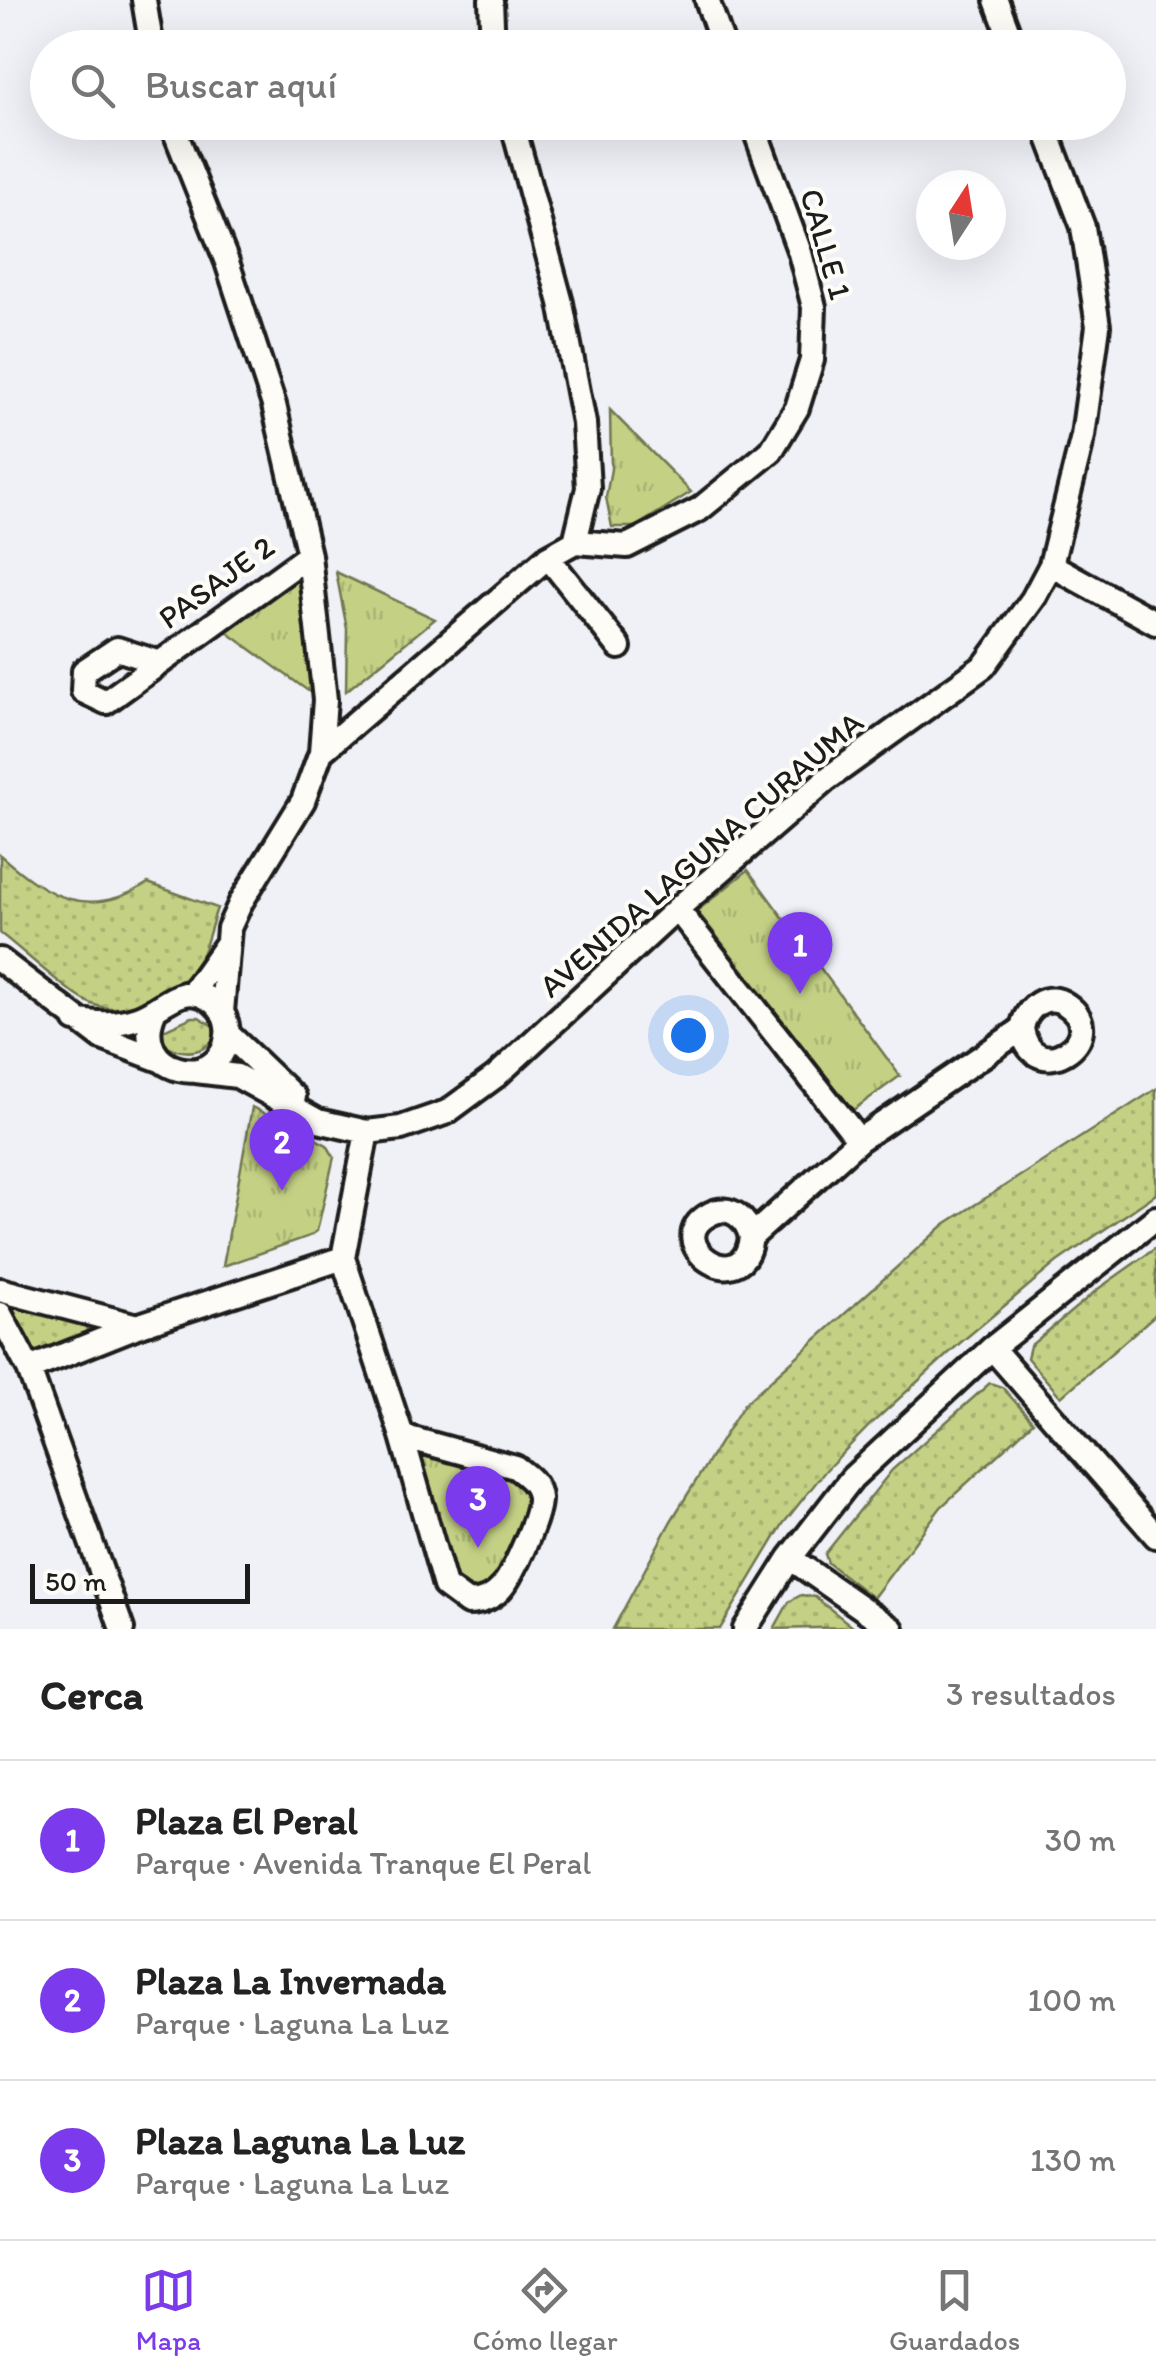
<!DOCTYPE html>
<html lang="es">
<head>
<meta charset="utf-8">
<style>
  body { margin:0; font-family:Itim,sans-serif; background:#f6f6f6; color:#222 }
  .compass { position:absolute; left:916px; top:170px; width:90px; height:90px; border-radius:50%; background:#fff; box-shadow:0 10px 40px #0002; rotate:12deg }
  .scale { position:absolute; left:30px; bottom:25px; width:220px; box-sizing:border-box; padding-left:10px; border:5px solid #1c1c1c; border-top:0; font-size:28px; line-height:35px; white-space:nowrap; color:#1c1c1c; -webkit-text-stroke:8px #fdfcf7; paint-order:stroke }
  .you { position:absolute; left:688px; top:1035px; width:35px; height:35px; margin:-25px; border:8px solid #fff; border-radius:50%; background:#1a73e8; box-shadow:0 0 0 15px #1a73e833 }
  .badge { display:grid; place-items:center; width:65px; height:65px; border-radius:50%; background:#7c3aed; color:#fff; font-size:32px; font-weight:700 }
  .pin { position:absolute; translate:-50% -82px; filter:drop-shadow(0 2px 5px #0008) }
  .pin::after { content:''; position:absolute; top:52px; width:35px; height:30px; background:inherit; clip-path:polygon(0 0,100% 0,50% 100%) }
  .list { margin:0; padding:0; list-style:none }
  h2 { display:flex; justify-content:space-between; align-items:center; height:130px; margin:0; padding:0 40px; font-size:42px }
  h2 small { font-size:32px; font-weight:400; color:#767676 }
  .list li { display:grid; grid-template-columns:65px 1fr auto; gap:30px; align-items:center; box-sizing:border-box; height:160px; padding:0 40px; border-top:2px solid #e0e0e0 }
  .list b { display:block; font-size:38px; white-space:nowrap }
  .list p { margin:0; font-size:32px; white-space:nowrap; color:#767676 }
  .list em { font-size:32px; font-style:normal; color:#767676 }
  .icon { flex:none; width:55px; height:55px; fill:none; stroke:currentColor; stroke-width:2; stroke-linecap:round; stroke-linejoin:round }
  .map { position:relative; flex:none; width:1156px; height:1629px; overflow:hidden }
  .search { position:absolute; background:#fff; box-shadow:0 10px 40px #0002; left:30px; right:30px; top:30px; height:110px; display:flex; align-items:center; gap:25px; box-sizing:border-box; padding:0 35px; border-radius:55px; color:#767676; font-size:38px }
  .sheet { height:610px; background:#fff }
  nav { display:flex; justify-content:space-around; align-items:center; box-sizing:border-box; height:140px; border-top:2px solid #e0e0e0; background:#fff; font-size:28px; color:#767676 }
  nav a { display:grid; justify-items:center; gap:5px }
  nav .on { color:#7c3aed }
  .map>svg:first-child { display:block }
  .grass { fill:url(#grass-dots); stroke:#707650; stroke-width:2.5 }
  .park { fill:url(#park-tufts); stroke:#707650; stroke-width:2.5 }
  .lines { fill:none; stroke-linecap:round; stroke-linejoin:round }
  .minor-casing { stroke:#1c1c1c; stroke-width:30 }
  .minor { stroke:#fdfcf7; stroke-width:22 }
  .labels { text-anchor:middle; stroke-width:8; stroke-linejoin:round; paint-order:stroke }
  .street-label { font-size:32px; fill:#1c1c1c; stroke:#fdfcf7 }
</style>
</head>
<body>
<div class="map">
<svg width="1156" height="1629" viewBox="0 0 1156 1629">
  <defs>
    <pattern id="grass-dots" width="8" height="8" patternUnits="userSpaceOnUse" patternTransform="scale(2.5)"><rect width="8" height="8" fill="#c4d185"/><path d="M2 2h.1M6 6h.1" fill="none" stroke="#a8b372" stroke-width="1.8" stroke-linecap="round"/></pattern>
    <pattern id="park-tufts" width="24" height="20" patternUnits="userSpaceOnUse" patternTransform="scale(2.5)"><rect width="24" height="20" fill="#c4d185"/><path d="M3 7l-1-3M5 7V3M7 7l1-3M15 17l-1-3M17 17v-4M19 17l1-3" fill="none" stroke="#a8b372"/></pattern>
  </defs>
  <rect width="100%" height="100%" fill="#eff1f7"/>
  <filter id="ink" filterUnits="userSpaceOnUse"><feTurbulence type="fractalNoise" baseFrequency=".01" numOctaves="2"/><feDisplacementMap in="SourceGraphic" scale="20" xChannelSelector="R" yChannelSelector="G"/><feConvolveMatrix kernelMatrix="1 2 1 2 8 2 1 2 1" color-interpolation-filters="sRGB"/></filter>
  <g filter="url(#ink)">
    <path class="grass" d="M0 855C48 898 89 920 148 883L217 908C210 928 205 957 191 972 169 996 123 1017 92 1004 71 996 21 949 0 933Z
      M192 1017H199L213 1026 214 1038C200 1058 178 1053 158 1043L159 1032Z
      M1156 1089V1194L1057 1262 960 1343 870 1425 826 1470 783 1524 720 1629H613L671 1521 744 1404 945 1224Z
      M1156 1248V1314L1061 1397 1027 1358 1030 1346 1098 1289Z
      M11 1304 85 1321 88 1336 34 1353Z
      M990 1383 1002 1387 1033 1422 941 1507 873 1598 828 1563 825 1554 892 1470Z
      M801 1595 815 1597 853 1627 774 1629 789 1602Z"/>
    <path class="park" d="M610 410 691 492 635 527H612L606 497 611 469Z
      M299 572 308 618 311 693 224 630Z
      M336 572 435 619 346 691 347 629Z
      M748 870 900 1076 853 1110 697 911Z
      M252 1107 327 1145 334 1157 317 1231 310 1236 223 1266Z
      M426 1452 515 1474 527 1495 528 1510 487 1591 467 1592 457 1585 420 1462Z"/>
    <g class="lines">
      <g class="minor-casing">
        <path id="minor" d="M144 0 152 48
          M491 0 493 48
          M707 0 724 48
          M996 0 1014 48
          M171 122 227 262 274 405 309 555 325 700 321 752 303 801 241 902 229 928 222 1012
          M512 122 561 303 584 423 588 488 575 542
          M548 557 619 647
          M1051 565 1156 623
          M160 663 117 649 84 671 83 691 106 702 309 555
          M321 752 548 557 575 542 627 546 700 509 771 451 797 408 812 360 814 307 800 253 752 122
          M677 909 859 1140
          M0 960 102 1038 160 1060
          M192 993 226 945
          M75 1020C97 1024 116 1025 137 1018 163 1010 183 978 213 1002 223 1010 229 1023 227 1036 221 1094 128 1074 154 1012
          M228 1034 294 1097
          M196 1071 237 1076 318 1121 367 1132 401 1128 447 1112 496 1076 677 909 827 779 984 666 1033 599 1051 565 1083 436 1098 326 1083 227 1043 122
          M367 1132 343 1258 402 1436 445 1586 468 1603C481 1603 495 1597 503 1586 514 1572 540 1515 539 1498 538 1483 526 1475 515 1467L402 1436
          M751 1237C747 1219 730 1203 710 1214 658 1241 743 1303 751 1237L859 1140 1022 1029C1025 1008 1047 990 1067 1005 1113 1037 1033 1091 1022 1029
          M0 1290 137 1326
          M0 1314 29 1369 122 1629
          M992 1348 1156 1536
          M29 1369 137 1326 343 1258
          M790 1558 892 1629
          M745 1629 790 1558 852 1478 992 1348 1156 1218"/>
      </g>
      <use href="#minor" class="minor"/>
    </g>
  </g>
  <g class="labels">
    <g class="street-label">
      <text transform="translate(826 244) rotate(74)" y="11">CALLE 1</text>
      <text transform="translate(216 582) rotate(-36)" y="11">PASAJE 2</text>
      <text transform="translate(701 854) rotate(-41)" y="11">AVENIDA LAGUNA CURAUMA</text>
    </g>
  </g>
</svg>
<svg class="compass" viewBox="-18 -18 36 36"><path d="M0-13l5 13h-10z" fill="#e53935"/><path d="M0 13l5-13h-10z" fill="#767676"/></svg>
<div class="scale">50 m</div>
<div class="you"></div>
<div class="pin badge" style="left:800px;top:994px">1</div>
<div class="pin badge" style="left:282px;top:1191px">2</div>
<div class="pin badge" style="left:478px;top:1548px">3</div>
<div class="search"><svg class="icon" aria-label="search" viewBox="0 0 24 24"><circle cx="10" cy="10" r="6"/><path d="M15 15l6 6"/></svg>Buscar aquí</div>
</div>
<section class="sheet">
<h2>Cerca<small>3 resultados</small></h2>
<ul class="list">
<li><span class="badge">1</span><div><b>Plaza El Peral</b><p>Parque · Avenida Tranque El Peral</p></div><em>30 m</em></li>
<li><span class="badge">2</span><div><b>Plaza La Invernada</b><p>Parque · Laguna La Luz</p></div><em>100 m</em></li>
<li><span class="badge">3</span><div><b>Plaza Laguna La Luz</b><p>Parque · Laguna La Luz</p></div><em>130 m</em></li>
</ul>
</section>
<nav>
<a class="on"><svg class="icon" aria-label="map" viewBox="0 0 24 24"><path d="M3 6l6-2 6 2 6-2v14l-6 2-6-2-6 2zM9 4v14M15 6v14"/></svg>Mapa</a>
<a><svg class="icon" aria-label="directions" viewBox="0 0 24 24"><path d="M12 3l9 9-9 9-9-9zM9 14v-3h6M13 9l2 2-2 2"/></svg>Cómo llegar</a>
<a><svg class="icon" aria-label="saved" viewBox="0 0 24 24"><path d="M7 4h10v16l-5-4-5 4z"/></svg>Guardados</a>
</nav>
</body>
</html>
